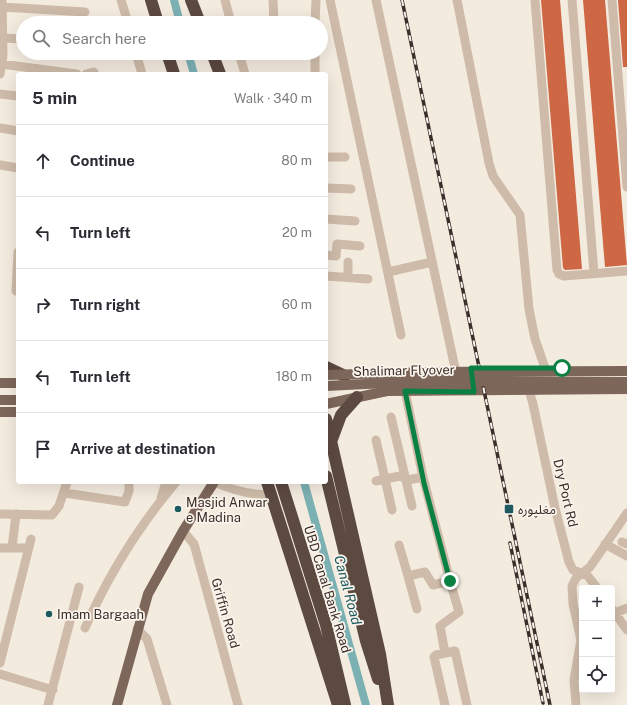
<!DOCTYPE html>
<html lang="en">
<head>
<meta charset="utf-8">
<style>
  body { margin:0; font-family:"Public Sans","Noto Sans Arabic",sans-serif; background:#f2f2f3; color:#2b2b33 }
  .controls { position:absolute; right:12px; bottom:12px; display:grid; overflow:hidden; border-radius:4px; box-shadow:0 4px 16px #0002 }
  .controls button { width:36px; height:36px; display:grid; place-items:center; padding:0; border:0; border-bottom:1px solid #e1e1e2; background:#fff; color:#2b2b33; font:20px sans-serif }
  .stop { position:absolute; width:12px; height:12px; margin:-9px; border:3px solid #0b8043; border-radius:50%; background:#fff }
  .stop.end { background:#0b8043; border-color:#fff; box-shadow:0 1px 4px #0008 }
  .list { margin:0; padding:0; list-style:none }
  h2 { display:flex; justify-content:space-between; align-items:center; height:52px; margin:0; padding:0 16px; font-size:17px }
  h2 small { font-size:13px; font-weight:400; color:#7c7c81 }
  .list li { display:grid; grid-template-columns:26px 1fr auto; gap:12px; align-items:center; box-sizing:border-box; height:72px; padding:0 16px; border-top:1px solid #e1e1e2 }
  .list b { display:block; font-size:15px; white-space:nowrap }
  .list em { font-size:13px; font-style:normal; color:#7c7c81 }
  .icon { flex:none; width:22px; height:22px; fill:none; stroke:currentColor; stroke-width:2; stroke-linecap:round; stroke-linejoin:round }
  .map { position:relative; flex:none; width:627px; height:705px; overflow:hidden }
  .search { position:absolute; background:#fff; box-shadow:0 4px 16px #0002; left:16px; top:16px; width:312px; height:44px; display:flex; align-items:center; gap:10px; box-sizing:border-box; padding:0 14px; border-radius:22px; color:#7c7c81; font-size:15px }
  .panel { position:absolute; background:#fff; box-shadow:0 4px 16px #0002; left:16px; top:72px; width:312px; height:412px; border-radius:4px }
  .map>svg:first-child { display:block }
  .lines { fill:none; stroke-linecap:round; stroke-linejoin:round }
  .canal { stroke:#7cb1b4; stroke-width:8 }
  .building { fill:#cd6744 }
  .minor { stroke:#cebba9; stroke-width:9 }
  .major { stroke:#7d665a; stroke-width:10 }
  .highway { stroke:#5c4940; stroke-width:12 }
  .rail-casing { stroke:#3b2f2a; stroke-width:3.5 }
  .rail { stroke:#fbf4ec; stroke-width:2; stroke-dasharray:6; stroke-linecap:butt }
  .major-bridge { stroke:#7d665a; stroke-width:10 }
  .route { stroke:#0b8043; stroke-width:5 }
  .poi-dot { fill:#1c5a60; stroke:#fbf4ec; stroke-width:1.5 }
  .labels { text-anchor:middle; stroke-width:3.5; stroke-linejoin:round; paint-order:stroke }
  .street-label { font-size:13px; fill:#3b2f2a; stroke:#fbf4ec }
  .poi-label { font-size:13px; fill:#3b2f2a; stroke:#fbf4ec; text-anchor:start }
  .water-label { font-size:14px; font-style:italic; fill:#1c5a60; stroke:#fbf4ec }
</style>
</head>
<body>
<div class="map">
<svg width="627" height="705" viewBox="0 0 627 705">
  <rect width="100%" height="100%" fill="#f4ebdf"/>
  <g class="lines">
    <path class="canal" d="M174 0 180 23
      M188 53 194 74
      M304 482 366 705"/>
  </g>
  <path class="building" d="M541 0H560L582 269 565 270 563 268Z
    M583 0H605L627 265 605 267Z
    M618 0H627V67H623Z"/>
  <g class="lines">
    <path class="minor" d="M121 0 128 23
      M225 0 231 23
      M273 0 274 23
      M330 0 401 335
      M376 0 455 368
      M457 0 489 163 493 176 520 215 529 309 535 339 545 368
      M535 0 557 270 559 274 564 276 627 271
      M572 0 594 273
      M612 0 627 187
      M2 7 85 12
      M315 23 316 0
      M3 38 23 39
      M136 53 142 74
      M239 53 245 74
      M1 64 77 74
      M0 74 3 55 2 0
      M86 74 94 72
      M315 74V53
      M0 94 18 96
      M0 128 18 131
      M326 157H345
      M0 165 18 168
      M326 188 351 189
      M326 219 355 221
      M326 255 336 256 337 244 360 246
      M348 262V277
      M388 272 432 262
      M326 276 368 279
      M16 291 18 252
      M529 390 533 404 555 508 569 562 573 570 587 575 597 588
      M405 391 423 477 450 581 433 585 425 572 408 576 417 609
      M391 417 412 506
      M376 440 385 479 400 476 408 480 423 477
      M376 481 385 479 392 510
      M214 482C232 490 252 495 271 495
      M65 493 125 502 129 491V482
      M161 498 166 482
      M0 514 52 515 59 506 67 482
      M183 531 194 544 238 705
      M622 542 627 544
      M605 544 627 556
      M399 545 408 576
      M0 548H29
      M12 548 16 514
      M612 609 627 630
      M615 613 627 608
      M85 628C108 576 139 526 176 482
      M137 629 147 639 167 705
      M445 653 440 626 459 612 450 581
      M0 663 31 539
      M0 674 53 690
      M48 705 79 587
      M445 705 434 657 436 655 455 651 467 705
      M576 705 574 680 581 640 573 604 572 586 576 578 590 567 627 513"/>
    <path class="major" d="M0 383H18
      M0 400H18
      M326 404 387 391 627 389
      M0 412H18
      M117 705 148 594 183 531 214 482"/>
    <path class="highway" d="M151 0 158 23
      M191 0 200 23
      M167 53 174 74
      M212 53 220 74
      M326 367 345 376
      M326 419 380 654 388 705
      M331 442 341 415 357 397
      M326 476 366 641 378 679
      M267 482 338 705
      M281 482 326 625 345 705"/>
    <g class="rail-casing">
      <path id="rail" d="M402 0 550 705
        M510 543 543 703"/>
    </g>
    <use href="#rail" class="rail"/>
    <path class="major-bridge" d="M326 375 431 372 627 371
      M326 386 426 381 627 382"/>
  </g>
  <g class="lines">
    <path class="route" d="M450 581 424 483 405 391 474 392 471 368H562"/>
  </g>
  <g class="poi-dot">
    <circle cx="178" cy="509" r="4"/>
    <rect x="504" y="504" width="10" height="10" rx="2"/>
    <circle cx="49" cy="614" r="4"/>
  </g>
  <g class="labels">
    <g class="street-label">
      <text transform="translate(404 370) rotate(-1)" y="5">Shalimar Flyover</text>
      <text transform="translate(566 493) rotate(77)" y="5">Dry Port Rd</text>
      <text transform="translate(328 589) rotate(73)" y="5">UBD Canal Bank Road</text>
      <text transform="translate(226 613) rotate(74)" y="5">Griffin Road</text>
    </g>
    <g class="poi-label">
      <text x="186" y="507">Masjid Anwar<tspan x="186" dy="15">e Madina</tspan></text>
      <text x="518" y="514">مغلپورہ</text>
      <text x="57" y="619">Imam Bargaah</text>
    </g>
    <g class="water-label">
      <text transform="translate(348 590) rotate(75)" y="5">Canal Road</text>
    </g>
  </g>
</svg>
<div class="controls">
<button>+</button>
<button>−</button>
<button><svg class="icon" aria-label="locate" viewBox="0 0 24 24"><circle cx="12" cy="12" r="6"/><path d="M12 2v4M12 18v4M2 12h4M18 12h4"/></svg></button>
</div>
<div class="stop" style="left:562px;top:368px"></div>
<div class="stop end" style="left:450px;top:581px"></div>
<div class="search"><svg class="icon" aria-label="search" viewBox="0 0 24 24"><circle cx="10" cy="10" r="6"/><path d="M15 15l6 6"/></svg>Search here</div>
<section class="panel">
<h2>5 min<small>Walk · 340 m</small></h2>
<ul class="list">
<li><svg class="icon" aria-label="ahead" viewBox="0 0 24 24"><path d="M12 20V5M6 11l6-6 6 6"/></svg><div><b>Continue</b></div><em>80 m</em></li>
<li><svg class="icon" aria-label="left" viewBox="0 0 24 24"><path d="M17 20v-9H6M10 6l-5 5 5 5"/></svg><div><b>Turn left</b></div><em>20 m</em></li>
<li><svg class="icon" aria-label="right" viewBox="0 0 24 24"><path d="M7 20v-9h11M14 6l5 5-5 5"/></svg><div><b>Turn right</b></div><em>60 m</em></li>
<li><svg class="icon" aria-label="left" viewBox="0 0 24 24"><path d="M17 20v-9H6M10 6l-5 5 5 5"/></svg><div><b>Turn left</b></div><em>180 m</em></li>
<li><svg class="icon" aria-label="arrive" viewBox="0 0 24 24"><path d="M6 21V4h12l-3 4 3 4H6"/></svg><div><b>Arrive at destination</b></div></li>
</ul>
</section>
</div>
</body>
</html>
